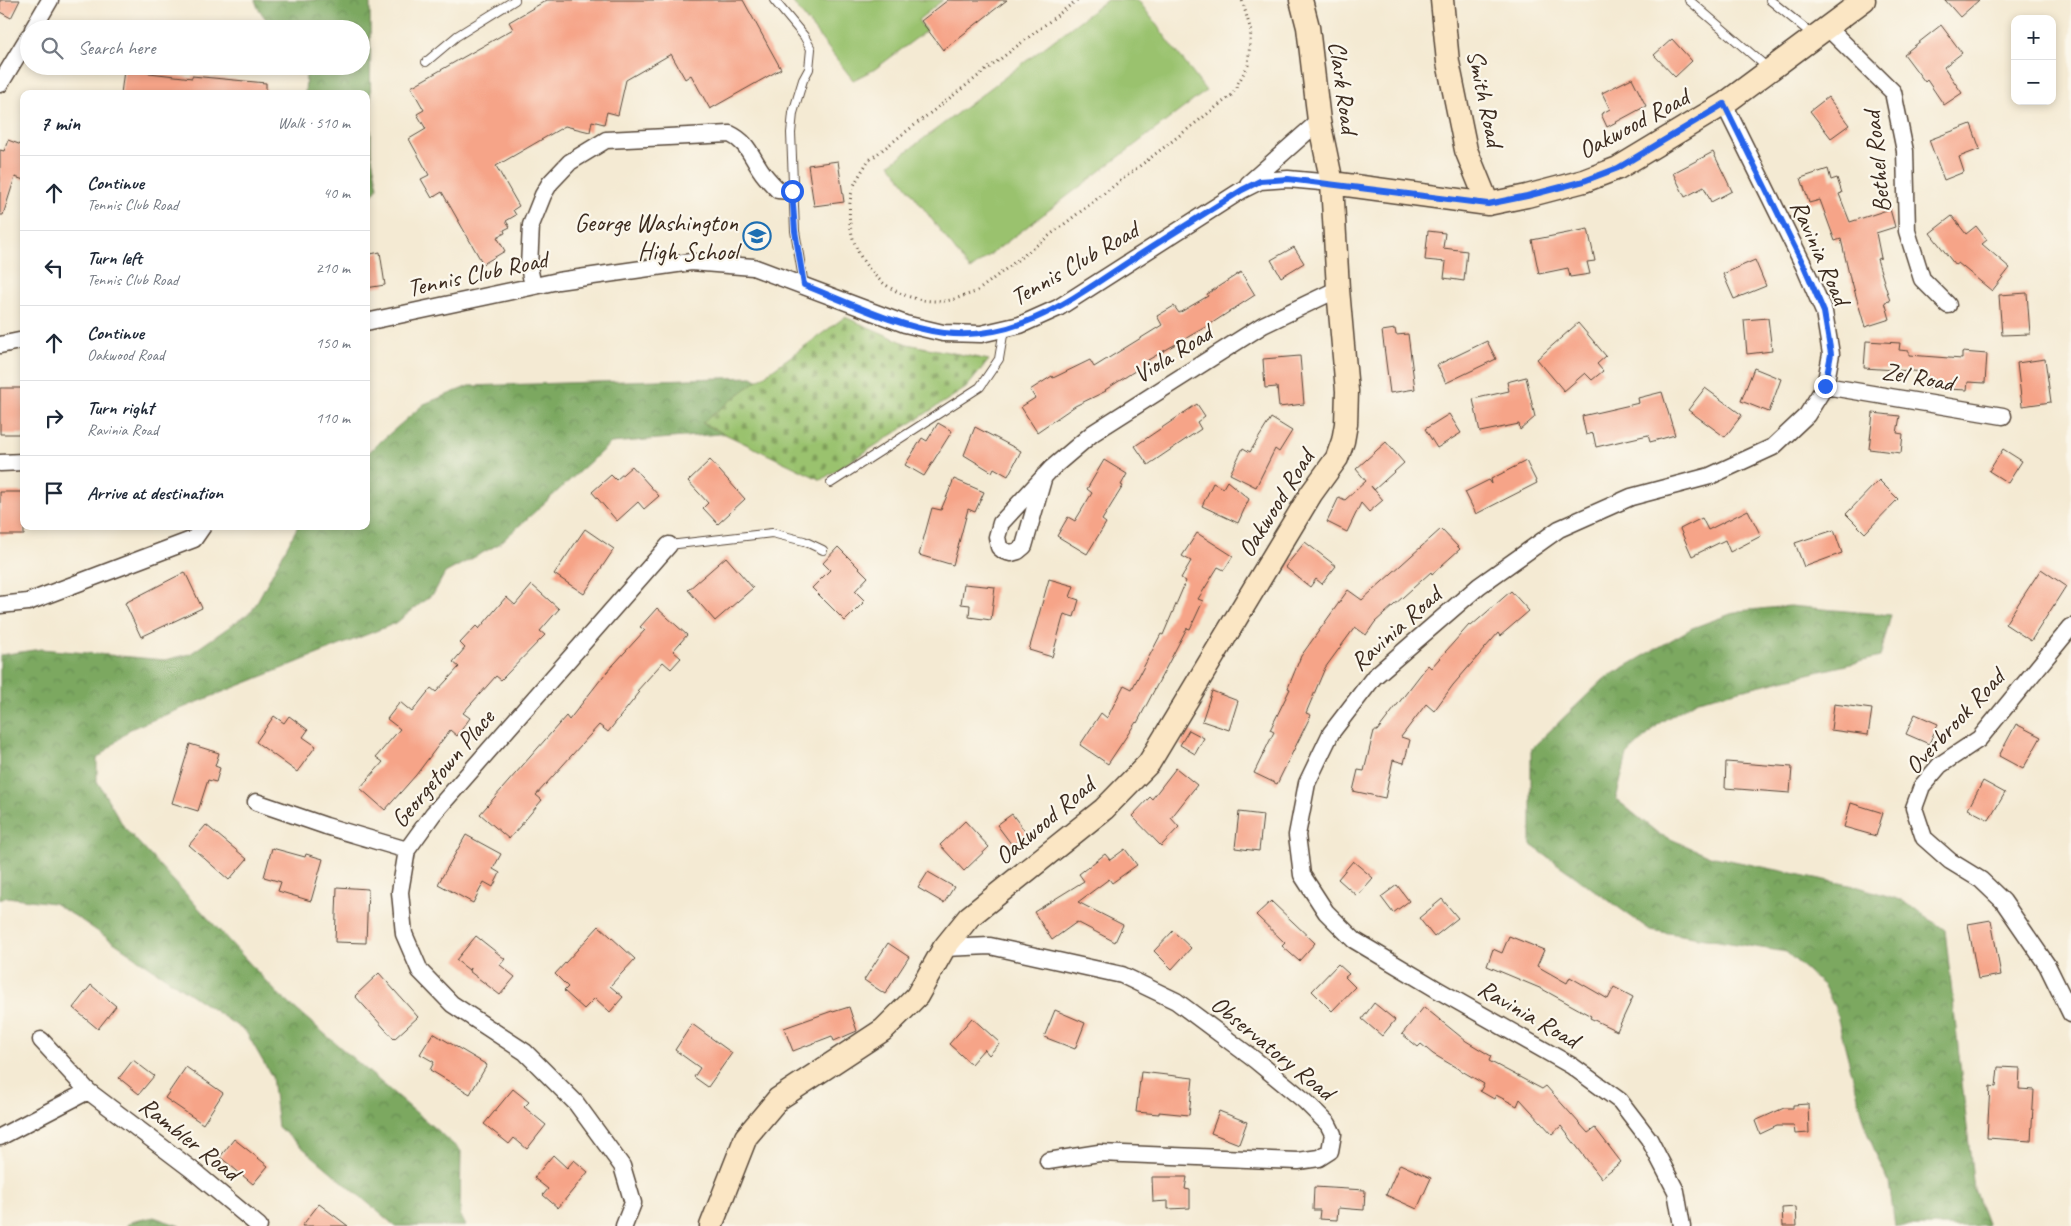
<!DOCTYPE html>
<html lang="en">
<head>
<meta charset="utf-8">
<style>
  body { margin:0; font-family:Caveat,sans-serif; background:#f2f2f3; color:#1f2937 }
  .controls { position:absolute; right:15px; top:15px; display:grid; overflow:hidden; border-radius:10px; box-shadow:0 2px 8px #0003 }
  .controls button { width:45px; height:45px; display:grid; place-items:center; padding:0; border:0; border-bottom:1px solid #e0e1e3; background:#fff; color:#1f2937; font:25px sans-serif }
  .stop { position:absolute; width:15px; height:15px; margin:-11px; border:4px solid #2563eb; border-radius:50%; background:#fff }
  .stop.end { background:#2563eb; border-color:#fff; box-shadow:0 1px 5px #0008 }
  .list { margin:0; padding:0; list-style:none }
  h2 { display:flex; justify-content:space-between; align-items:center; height:65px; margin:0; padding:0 20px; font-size:21px }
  h2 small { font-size:16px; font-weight:400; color:#747a83 }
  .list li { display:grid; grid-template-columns:32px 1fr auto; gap:15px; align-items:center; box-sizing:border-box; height:75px; padding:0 20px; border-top:1px solid #e0e1e3 }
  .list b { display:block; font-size:19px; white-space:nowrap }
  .list p { margin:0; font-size:16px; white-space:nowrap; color:#747a83 }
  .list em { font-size:16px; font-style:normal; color:#747a83 }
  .icon { flex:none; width:28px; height:28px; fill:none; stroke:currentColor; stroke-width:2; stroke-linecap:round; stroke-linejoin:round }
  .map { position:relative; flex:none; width:2071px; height:1226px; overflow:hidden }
  .search { position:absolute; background:#fff; box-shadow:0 2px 8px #0003; left:20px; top:20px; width:350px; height:55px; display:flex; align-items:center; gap:12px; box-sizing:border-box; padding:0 18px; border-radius:28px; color:#747a83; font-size:19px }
  .panel { position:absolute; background:#fff; box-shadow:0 2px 8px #0003; left:20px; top:90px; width:350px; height:440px; border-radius:10px }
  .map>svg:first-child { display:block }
  .forest { fill:url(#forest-crowns); stroke:#5b6940 }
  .cemetery { fill:url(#cemetery-stones); stroke:#6a7646 }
  .park { fill:#9ac26e; stroke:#6a7646 }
  .building { fill:#f6a488 }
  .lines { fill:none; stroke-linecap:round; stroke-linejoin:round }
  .lane-casing { stroke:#574739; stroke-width:10 }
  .street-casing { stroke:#574739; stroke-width:19 }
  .secondary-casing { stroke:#574739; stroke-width:25 }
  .path { stroke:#574739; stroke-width:3; stroke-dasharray:1 4; stroke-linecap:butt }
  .lane { stroke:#fff; stroke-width:8 }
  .street { stroke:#fff; stroke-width:16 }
  .secondary { stroke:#fbe6c4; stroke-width:22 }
  .route { stroke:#2563eb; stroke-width:6 }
  .labels { text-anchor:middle; stroke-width:4.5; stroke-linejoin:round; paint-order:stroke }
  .street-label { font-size:25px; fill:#3b2a1e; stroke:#fbf7ec }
  .poi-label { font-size:25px; fill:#3b2a1e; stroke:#fbf7ec; text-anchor:end }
</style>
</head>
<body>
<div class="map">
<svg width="2071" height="1226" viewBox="0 0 2071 1226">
  <defs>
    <pattern id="forest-crowns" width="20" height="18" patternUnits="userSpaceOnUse" patternTransform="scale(1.25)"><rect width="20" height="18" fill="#7ba861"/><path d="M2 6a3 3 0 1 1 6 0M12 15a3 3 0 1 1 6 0" fill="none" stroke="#66894f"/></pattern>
    <pattern id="cemetery-stones" width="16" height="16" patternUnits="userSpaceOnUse" patternTransform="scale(1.25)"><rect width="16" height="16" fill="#9ac26e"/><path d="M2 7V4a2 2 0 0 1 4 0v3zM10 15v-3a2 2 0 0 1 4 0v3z" fill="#7f9e5a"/></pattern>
  </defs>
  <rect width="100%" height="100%" fill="#fbf7ec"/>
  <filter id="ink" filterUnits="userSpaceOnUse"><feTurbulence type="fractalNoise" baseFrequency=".02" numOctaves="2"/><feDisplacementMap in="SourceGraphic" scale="10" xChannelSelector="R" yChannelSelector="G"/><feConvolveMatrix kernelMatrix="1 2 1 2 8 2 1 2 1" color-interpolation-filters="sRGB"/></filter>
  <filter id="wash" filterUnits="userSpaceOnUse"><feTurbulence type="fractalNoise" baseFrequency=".0096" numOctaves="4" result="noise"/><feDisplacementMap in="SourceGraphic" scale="20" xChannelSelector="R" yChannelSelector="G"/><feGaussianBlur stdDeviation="1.12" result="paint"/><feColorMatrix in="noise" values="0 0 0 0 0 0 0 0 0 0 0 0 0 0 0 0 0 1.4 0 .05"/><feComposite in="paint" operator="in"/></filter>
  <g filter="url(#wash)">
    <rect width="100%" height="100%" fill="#f4ead3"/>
    <path class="forest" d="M255 0H370L371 153 378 187 366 204V94H305L306 75 299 66H361V29H273L258 8Z
      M752 377 772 389 768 430 611 443 499 544 445 573 434 593 396 623 130 729 97 759V781L124 827 277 993 461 1151 460 1214 466 1226H395L278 1127 272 1077 246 1032 75 916 53 903 7 897 0 900V655L41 649 165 660 190 654 252 611 298 526H366V454L424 404 469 386Z
      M1790 606 1891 615 1880 657 1698 700 1661 722 1627 755 1616 799 1659 834 1710 856 1859 887 1904 901 1945 930 1974 1189 1988 1226H1895L1889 1183 1868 1135 1835 1008 1824 986 1786 952 1650 930 1531 845V749L1604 679 1692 628 1739 611Z
      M154 1217 180 1226H126L130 1222Z"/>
    <path class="cemetery" d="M845 317 907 344 989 360 966 388 821 480 702 423 743 391Z"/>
    <path class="park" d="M791 0H943L918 20 926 31 875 69 853 80Z
      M1107 0H1138L1206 91 970 270 890 164Z"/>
    <g id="blocks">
      <path class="building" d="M0 0H20L11 18 0 12Z
        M547 0H743L781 69 710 109 691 75 685 79 671 54 626 80 618 115 607 112 604 124 592 121 590 132 565 126 496 166 519 206 513 210 516 215 506 221 510 227 504 230 505 233 497 237 505 251 483 264 442 192 432 198 421 179 429 175 409 139 426 129 417 114 424 110 411 87 513 29 509 22Z
        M948 0H1007L943 50 921 21Z
        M1945 0H1979L1960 17Z
        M1941 25 1962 53 1944 67 1962 93 1944 105 1927 80 1925 82 1904 54Z
        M1672 39 1692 61 1675 77 1654 55Z
        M124 70 192 78V76L266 83V94H121Z
        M1632 78 1646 106 1607 127 1601 114 1610 109 1602 93Z
        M1828 97 1849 125 1831 138 1810 111Z
        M1971 124 1980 149 1959 157 1964 172 1944 180 1929 140Z
        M8 140 24 146V180L15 177 3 215H0V150L4 151Z
        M1713 152 1732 191 1711 202 1704 187 1685 197 1673 173Z
        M838 161 844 202 814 206 808 165Z
        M1828 169 1831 180 1837 178 1842 193 1839 194 1850 222 1890 209 1895 227 1876 233 1881 258 1877 259 1890 301 1885 302 1890 319 1865 327 1852 282 1851 283 1841 239 1835 241 1820 200 1809 203 1801 178Z
        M1952 216 1966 234 1976 226 1987 240 1982 244 2010 268 1992 291 1958 263 1955 265 1930 233Z
        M1588 229 1595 261 1587 262 1590 274 1570 277 1568 268 1539 274 1532 240Z
        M1428 231 1445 233 1443 248 1467 251 1464 281 1444 278 1446 262 1425 260Z
        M1294 247 1304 263 1281 277 1271 260Z
        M380 252 385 285 366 288V255Z
        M1755 260 1766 286 1734 299 1723 274Z
        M1241 272 1255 295 1209 325 1148 360 1149 362 1105 390 1106 391 1075 406 1037 432 1021 407 1035 398 1030 390 1052 376 1053 378 1090 360 1094 367 1162 325 1157 316 1174 306 1179 313 1208 296 1207 294Z
        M2027 293 2030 334 2002 335 1999 295Z
        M1768 318 1772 351 1747 354 1744 320Z
        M1578 323 1606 356 1597 364 1603 371 1592 380 1585 373 1564 391 1537 359Z
        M1395 329 1396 335 1408 334 1415 389 1390 393 1382 331Z
        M1487 341 1496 359 1446 383 1437 365Z
        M1866 341 1900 343 1899 350 1909 351V355L1962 359V352L1987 354 1985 383 1968 382 1967 390 1926 388 1927 372 1864 368Z
        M1300 356 1304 404 1279 407 1277 387 1265 388 1263 359Z
        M2045 359 2051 402 2022 406 2017 363Z
        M1754 368 1781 379 1769 412 1741 401Z
        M1526 377 1535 417 1520 430 1519 424 1480 432 1473 399 1509 391 1507 382Z
        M0 388H24V434H0Z
        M1705 388 1742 415 1725 437 1688 410Z
        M1662 392 1675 435 1650 442 1648 435 1596 447 1593 433 1586 435 1582 416 1639 403 1638 398Z
        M1197 404 1205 416 1197 422 1201 429 1148 465 1135 446Z
        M1873 413 1900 416 1897 433 1903 434 1901 453 1869 449Z
        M1449 414 1461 433 1437 448 1425 429Z
        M1271 418 1292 431 1279 452 1275 449 1256 487 1230 474 1243 448 1250 452Z
        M938 423 952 431 924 476 905 465 922 438 927 441Z
        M975 427 1021 451 1008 476 994 468 992 472 964 455Z
        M1386 442 1404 463 1374 490 1371 486 1383 500 1369 512 1361 503 1347 532 1327 522 1339 497 1345 500 1366 481 1356 469Z
        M2003 449 2022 461 2008 483 1989 471Z
        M710 460 745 499 718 524 703 508 708 503 688 481Z
        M1104 460 1127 474 1121 485 1123 486 1102 520 1106 523 1087 554 1057 536 1068 517 1075 521 1092 493 1087 489Z
        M1526 461 1537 483 1476 514 1465 492 1489 480 1492 484 1491 479Z
        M632 466 659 496 644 509 638 502 617 521 592 492 611 475 616 480Z
        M954 479 984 492 975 512 968 509 953 565 919 555 932 508 941 510Z
        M1879 480 1898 499 1865 533 1846 514Z
        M1227 481 1249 499 1238 523 1202 506 1213 483 1223 488Z
        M0 492H24V535H0Z
        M1748 510 1761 536 1730 552 1725 540 1692 556 1680 529 1702 518 1708 530Z
        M585 529 614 549 584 594 554 574Z
        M1441 529 1460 549 1432 574 1431 572 1375 622 1366 635 1355 627 1325 668 1306 713 1311 715 1277 784 1254 773 1274 732 1270 730 1290 689 1288 688 1301 656 1348 590 1362 600Z
        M1834 530 1842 553 1804 567 1795 543Z
        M1197 533 1233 556 1224 570 1218 567 1198 599 1203 601 1190 629 1187 628 1137 723 1136 722 1108 764 1080 745 1101 713 1107 718 1124 685 1132 689 1161 634 1163 635 1186 581 1181 578 1191 561 1182 556Z
        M1305 542 1336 566 1322 584 1316 579 1310 587 1285 567Z
        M838 547 868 577 855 591 865 601 845 621 812 588 830 570 823 563Z
        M726 557 753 588 715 621 688 590Z
        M2041 569 2066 586 2031 641 2005 624Z
        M185 572 202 608 141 637 125 603Z
        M1049 579 1074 586 1070 597 1079 600 1074 617 1064 614 1052 657 1029 650Z
        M964 584 995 587 991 620 969 617 970 605 961 604Z
        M532 585 559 609 540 631 545 635 501 680 496 676 463 713 470 718 457 736 450 730 416 775 385 810 360 788 383 762 376 757 400 729 387 719 400 702 412 712 431 688 436 692 459 667 453 662 465 648 460 643 476 626 479 629 506 597 515 605Z
        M1511 591 1529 611 1500 636 1498 633 1453 685 1434 711 1426 704 1401 737 1410 740 1404 763 1393 760 1385 798 1353 791 1358 770 1364 771 1374 731H1377L1428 665 1431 668 1469 625 1471 626Z
        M657 608 687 635 673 651 681 658 671 669 663 662 637 691 639 693 608 732 599 725 536 795 542 800 509 839 480 814 566 716 569 720 605 674 645 630 640 627Z
        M1212 691 1238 701 1229 730 1202 721Z
        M1834 704 1872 709 1868 735 1831 730Z
        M1915 714 1938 724 1929 744 1906 734Z
        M274 716 284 723 289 716 308 730 303 737 316 746 297 772 256 742Z
        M2016 724 2041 737 2023 769 1999 756Z
        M1189 730 1204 738 1195 754 1180 745Z
        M190 744 219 753 215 766 220 768 216 782 208 780 198 811 172 803Z
        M1726 762 1792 767 1790 793 1725 788Z
        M1176 768 1197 785 1171 818 1179 827 1161 846 1132 816 1150 797 1152 799Z
        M1983 781 2005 793 1989 820 1968 809Z
        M1851 803 1883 813 1876 836 1844 827Z
        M1239 812 1263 815 1259 851 1235 848Z
        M1012 814 1027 834 1012 845 997 825Z
        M965 821 989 847 964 871 940 845Z
        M206 825 247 859 229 880 189 845Z
        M466 835 501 854 493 869 500 873 493 887 484 882 473 903 438 884Z
        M272 848 305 857 306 854 323 859 311 901 278 891 281 882 264 877Z
        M1125 849 1137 865 1112 883 1109 879 1078 902 1123 925 1115 942 1077 922 1052 940 1034 912 1084 881 1079 874 1105 854 1110 860Z
        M1353 861 1373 878 1357 896 1338 879Z
        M928 872 954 887 944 903 918 888Z
        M1397 885 1409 901 1393 913 1381 897Z
        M337 887 368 889 366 943 335 942Z
        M1442 899 1458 918 1434 937 1419 918Z
        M1271 901 1315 943 1299 961 1282 946 1285 943 1256 915Z
        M1991 920 2001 975 1978 979 1968 924Z
        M599 926 635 959 610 986 623 997 610 1012 595 998 584 1009 564 991 568 987 555 974Z
        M1173 931 1191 948 1172 969 1154 951Z
        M476 936 505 959 500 965 515 977 500 995 469 971 470 968 469 970 456 960Z
        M1509 936 1544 950 1537 966 1567 983 1570 977 1608 999 1614 987 1633 997 1617 1031 1590 1018 1591 1016 1542 989 1487 966 1493 949 1502 953Z
        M888 943 909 957 885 994 864 980Z
        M1338 964 1349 974 1345 977 1355 987 1332 1011 1312 991Z
        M379 973 418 1017 394 1039 355 996Z
        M91 985 116 1006 98 1029 73 1008Z
        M1374 1003 1395 1020 1382 1036 1362 1019Z
        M849 1007 857 1031 834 1041 832 1036 793 1051 784 1028 832 1011 833 1012Z
        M1424 1007 1466 1041 1491 1056 1489 1061 1542 1089 1546 1086 1588 1133 1595 1128 1621 1162 1601 1178 1561 1126 1552 1134 1520 1099 1517 1106 1496 1095 1494 1099 1480 1091 1484 1084 1433 1054 1421 1044 1418 1047 1402 1034Z
        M1055 1010 1085 1023 1075 1049 1044 1037Z
        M972 1018 1000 1043 989 1055 984 1049 971 1064 949 1044Z
        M692 1024 732 1053 708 1087 694 1077 700 1068 675 1050Z
        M433 1033 487 1065 470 1094 430 1070 434 1062 420 1054Z
        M133 1060 154 1076 139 1094 119 1078Z
        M186 1067 223 1093 203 1124 165 1098Z
        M1998 1067 2020 1068 2019 1089 2034 1090 2031 1141 1987 1138 1990 1086 1996 1087Z
        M1141 1072 1193 1078 1189 1115 1159 1112V1114L1136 1112Z
        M513 1089 529 1102 524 1107 546 1125 527 1149 514 1138 509 1144 484 1124Z
        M1808 1104 1809 1133 1795 1134 1794 1126H1777L1760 1134 1755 1121 1784 1108H1793V1105Z
        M1219 1111 1247 1122 1239 1144 1211 1133Z
        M234 1139 268 1166 253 1184 220 1157Z
        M553 1155 567 1168 574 1160 588 1172 558 1208 543 1195 548 1189 534 1178Z
        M1400 1164 1431 1178 1417 1209 1386 1195Z
        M1152 1177H1187L1185 1189 1190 1190V1208L1168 1209V1201L1153 1202Z
        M1314 1187 1365 1190 1364 1210 1338 1208 1337 1220 1319 1219 1320 1210H1313Z
        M319 1204 348 1226H302Z
        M1796 1207 1797 1226H1783L1782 1208Z"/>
    </g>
  </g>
  <g filter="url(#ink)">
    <use href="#blocks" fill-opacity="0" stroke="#574739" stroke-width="1"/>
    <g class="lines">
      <g class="lane-casing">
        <path id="lane" d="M774 0 804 36 811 49 809 69 803 80 793 113 791 133 795 231 804 285
          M1689 0 1769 69
          M1770 0 1813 35
          M426 62 457 36 515 0
          M831 483 980 387 999 359 1004 329
          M669 545 772 533 804 541 823 550"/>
      </g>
      <g class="street-casing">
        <path id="street" d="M1828 28 1893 92 1905 151 1907 231 1922 279 1948 305
          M33 29 50 0
          M0 84 29 36
          M1248 184 1319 121
          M533 286 529 267 531 225 543 195 550 183 570 162 606 140 730 134C747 142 750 154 760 169 765 177 771 183 778 190L792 191
          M366 322 558 281 691 262 753 267 905 324 943 333 981 334 1020 325 1058 308 1242 190 1260 181 1288 179 1332 183
          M0 345 24 340
          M1825 386 2003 416
          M0 463 24 462
          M1044 476 1024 546 1018 551 1011 553 1004 551 999 547 997 537 1001 523 1052 468 1093 433 1263 325 1338 289
          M0 605 28 602 194 539 203 526
          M2071 627 1979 739 1940 765 1922 786 1914 808 1924 838 1950 861 1981 880 2003 901 2047 965 2071 1014
          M256 802 326 826 407 850
          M944 948 990 946 1122 975 1176 1001 1255 1060 1305 1101 1328 1124 1333 1134 1330 1151 1319 1158 1298 1161 1099 1153 1048 1161
          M41 1040 88 1091 191 1169 259 1226
          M0 1137 88 1091
          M624 1226 633 1203 622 1166 576 1103 525 1052 452 1004 420 971 404 934 400 892 407 850 433 814 669 545
          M1682 1226 1676 1191 1649 1139 1620 1101 1572 1066 1438 990 1354 940 1326 912 1302 875 1297 835 1307 783 1331 733 1374 677 1479 586 1559 529 1631 497 1710 476 1773 447 1807 415 1825 386 1831 354 1824 312 1804 266 1724 104"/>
      </g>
      <g class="secondary-casing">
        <path id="secondary" d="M1442 0 1448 62 1466 150 1488 204
          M1332 183 1488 204 1527 196 1584 181 1618 168 1724 104 1864 0
          M711 1226 746 1137 778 1099 883 1030 917 996 944 948 969 917 1104 809 1149 763 1311 494 1337 458 1343 441 1346 424 1347 391 1338 289 1332 183 1319 121 1308 27 1301 0"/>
      </g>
      <path class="path" d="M1077 0 868 161C863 170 855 181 852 191 838 250 882 304 942 301 953 301 965 295 976 292L1232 95 1248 65 1251 31 1242 0"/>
      <use href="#lane" class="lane"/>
      <use href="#street" class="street"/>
      <use href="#secondary" class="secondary"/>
    </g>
  </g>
  <g class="lines" filter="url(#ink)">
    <path class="route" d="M792 191 795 231 804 285C845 301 901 328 944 333 1017 342 1072 299 1130 261 1167 237 1204 214 1242 190L1260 181 1288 179 1488 204 1527 196 1584 181 1618 168 1724 104 1804 266 1824 312 1831 354 1825 386"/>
  </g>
  <defs>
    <g id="school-ring" transform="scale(1.4375)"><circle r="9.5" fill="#fbf7ec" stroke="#1f6fb2" stroke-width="1.5"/><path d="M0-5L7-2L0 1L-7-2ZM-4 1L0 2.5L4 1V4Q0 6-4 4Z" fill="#1f6fb2"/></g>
  </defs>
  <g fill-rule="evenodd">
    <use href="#school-ring" x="757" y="236"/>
  </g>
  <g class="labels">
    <g class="street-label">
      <text transform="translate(1344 87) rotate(82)" y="9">Clark Road</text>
      <text transform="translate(1486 98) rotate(78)" y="9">Smith Road</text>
      <text transform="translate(1633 123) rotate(-28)" y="9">Oakwood Road</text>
      <text transform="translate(1876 162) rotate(-96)" y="9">Bethel Road</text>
      <text transform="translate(1821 252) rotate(66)" y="9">Ravinia Road</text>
      <text transform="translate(1074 263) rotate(-30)" y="9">Tennis Club Road</text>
      <text transform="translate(477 273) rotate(-12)" y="9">Tennis Club Road</text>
      <text transform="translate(1172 353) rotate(-32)" y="9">Viola Road</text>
      <text transform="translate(1918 376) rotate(10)" y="9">Zel Road</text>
      <text transform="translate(1275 503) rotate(-58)" y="9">Oakwood Road</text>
      <text transform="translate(1395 628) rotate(-42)" y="9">Ravinia Road</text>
      <text transform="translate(1954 721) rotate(-47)" y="9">Overbrook Road</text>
      <text transform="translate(442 768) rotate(-50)" y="9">Georgetown Place</text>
      <text transform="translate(1044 820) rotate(-40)" y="9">Oakwood Road</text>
      <text transform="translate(1529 1013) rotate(30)" y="9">Ravinia Road</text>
      <text transform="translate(1273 1047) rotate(39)" y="9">Observatory Road</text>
      <text transform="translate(190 1138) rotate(38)" y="9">Rambler Road</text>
    </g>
    <g class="poi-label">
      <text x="738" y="231">George Washington<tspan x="738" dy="29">High School</tspan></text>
    </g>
  </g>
</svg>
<div class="controls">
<button>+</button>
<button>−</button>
</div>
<div class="stop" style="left:792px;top:191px"></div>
<div class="stop end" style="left:1825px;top:386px"></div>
<div class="search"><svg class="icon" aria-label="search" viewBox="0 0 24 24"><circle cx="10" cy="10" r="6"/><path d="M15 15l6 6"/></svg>Search here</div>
<section class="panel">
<h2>7 min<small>Walk · 510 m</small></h2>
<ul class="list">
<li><svg class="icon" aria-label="ahead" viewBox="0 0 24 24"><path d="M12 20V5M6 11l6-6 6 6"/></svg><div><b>Continue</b><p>Tennis Club Road</p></div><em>40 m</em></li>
<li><svg class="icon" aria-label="left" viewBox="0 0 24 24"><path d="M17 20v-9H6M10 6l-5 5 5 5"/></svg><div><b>Turn left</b><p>Tennis Club Road</p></div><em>210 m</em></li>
<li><svg class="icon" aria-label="ahead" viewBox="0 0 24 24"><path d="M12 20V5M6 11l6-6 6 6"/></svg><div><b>Continue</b><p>Oakwood Road</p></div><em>150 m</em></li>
<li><svg class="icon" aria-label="right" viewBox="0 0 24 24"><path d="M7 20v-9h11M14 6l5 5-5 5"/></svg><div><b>Turn right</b><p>Ravinia Road</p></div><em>110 m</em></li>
<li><svg class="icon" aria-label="arrive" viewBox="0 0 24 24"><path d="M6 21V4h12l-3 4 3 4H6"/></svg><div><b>Arrive at destination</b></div></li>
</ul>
</section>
</div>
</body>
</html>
